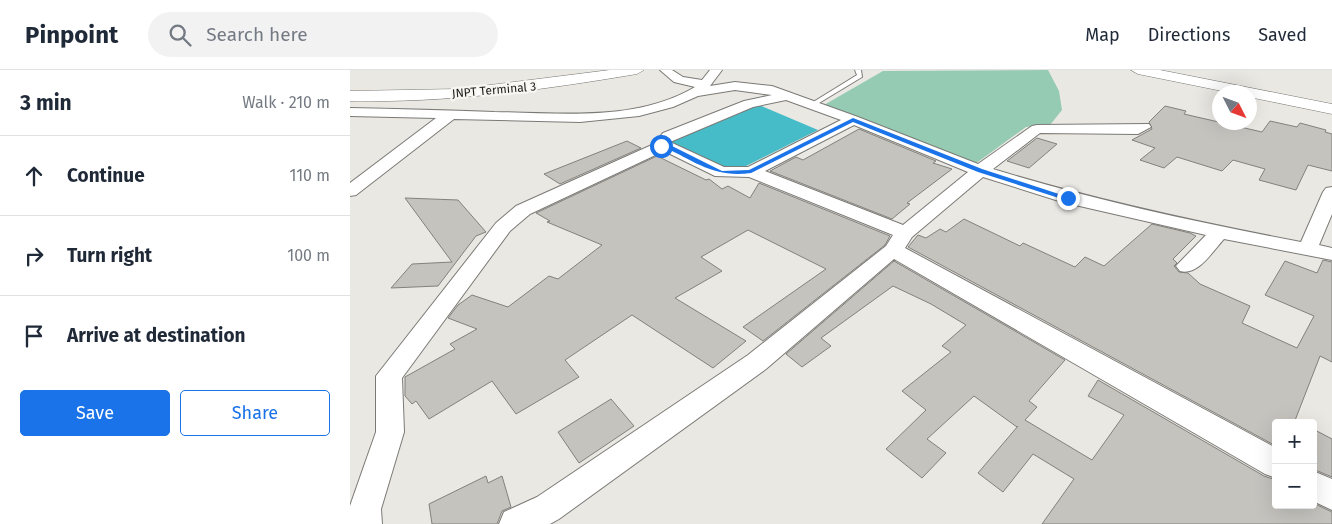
<!DOCTYPE html>
<html lang="en">
<head>
<meta charset="utf-8">
<style>
  body { margin:0; font-family:"Fira Sans",sans-serif; background:#f2f2f3; color:#1f2937 }
  .controls { position:absolute; right:15px; bottom:15px; display:grid; overflow:hidden; border-radius:5px; box-shadow:0 5px 20px #0002 }
  .controls button { width:45px; height:45px; display:grid; place-items:center; padding:0; border:0; border-bottom:1px solid #e0e1e3; background:#fff; color:#1f2937; font:25px sans-serif }
  .compass { position:absolute; left:862px; top:15px; width:45px; height:45px; border-radius:50%; background:#fff; box-shadow:0 5px 20px #0002; rotate:132deg }
  .stop { position:absolute; width:15px; height:15px; margin:-11px; border:4px solid #1a73e8; border-radius:50%; background:#fff }
  .stop.end { background:#1a73e8; border-color:#fff; box-shadow:0 1px 5px #0008 }
  .list { margin:0; padding:0; list-style:none }
  h2 { display:flex; justify-content:space-between; align-items:center; height:65px; margin:0; padding:0 20px; font-size:21px }
  h2 small { font-size:16px; font-weight:400; color:#747a83 }
  .list li { display:grid; grid-template-columns:32px 1fr auto; gap:15px; align-items:center; box-sizing:border-box; height:80px; padding:0 20px; border-top:1px solid #e0e1e3 }
  .list b { display:block; font-size:19px; white-space:nowrap }
  .list em { font-size:16px; font-style:normal; color:#747a83 }
  .actions { display:flex; gap:10px; padding:15px 20px }
  .actions a { flex:1; padding:11px 0; border:1px solid #1a73e8; border-radius:5px; text-align:center; font-size:18px; color:#1a73e8 }
  .actions .main { background:#1a73e8; color:#fff }
  .icon { flex:none; width:28px; height:28px; fill:none; stroke:currentColor; stroke-width:2; stroke-linecap:round; stroke-linejoin:round }
  .map { position:relative; flex:none; width:982px; height:454px; overflow:hidden }
  header { display:flex; align-items:center; gap:30px; box-sizing:border-box; height:70px; padding:0 25px; background:#fff; border-bottom:1px solid #e0e1e3 }
  header strong { font-size:24px }
  nav { display:flex; gap:28px; margin-inline-start:auto; font-size:18px }
  .search { width:350px; height:45px; background:#f2f2f3; display:flex; align-items:center; gap:12px; box-sizing:border-box; padding:0 18px; border-radius:28px; color:#747a83; font-size:19px }
  main { display:flex }
  aside { flex:1; background:#fff }
  .map>svg:first-child { display:block }
  .green { fill:#95cbb2 }
  .water { fill:#46bcc9 }
  .building { fill:#c4c3be; stroke:#82817c }
  .lines { fill:none; stroke-linecap:round; stroke-linejoin:round }
  .lane-casing { stroke:#7b7a76; stroke-width:2 }
  .street-casing { stroke:#7b7a76; stroke-width:2 }
  .primary-casing { stroke:#7b7a76; stroke-width:1 }
  .lane { fill:#fff; fill-rule:evenodd }
  .street { fill:#fff; fill-rule:evenodd }
  .primary { fill:#fff; fill-rule:evenodd }
  .route { fill:#1a73e8 }
  .labels { text-anchor:middle; stroke-width:4.5; stroke-linejoin:round; paint-order:stroke }
  .far-street-label { font-size:12px; fill:#1a1a18; stroke:#f7f6f1 }
</style>
</head>
<body>
<header>
<strong>Pinpoint</strong>
<div class="search"><svg class="icon" aria-label="search" viewBox="0 0 24 24"><circle cx="10" cy="10" r="6"/><path d="M15 15l6 6"/></svg>Search here</div>
<nav><a>Map</a><a>Directions</a><a>Saved</a></nav>
</header>
<main>
<aside>
<h2>3 min<small>Walk · 210 m</small></h2>
<ul class="list">
<li><svg class="icon" aria-label="ahead" viewBox="0 0 24 24"><path d="M12 20V5M6 11l6-6 6 6"/></svg><div><b>Continue</b></div><em>110 m</em></li>
<li><svg class="icon" aria-label="right" viewBox="0 0 24 24"><path d="M7 20v-9h11M14 6l5 5-5 5"/></svg><div><b>Turn right</b></div><em>100 m</em></li>
<li><svg class="icon" aria-label="arrive" viewBox="0 0 24 24"><path d="M6 21V4h12l-3 4 3 4H6"/></svg><div><b>Arrive at destination</b></div></li>
</ul>
<div class="actions"><a class="main">Save</a><a>Share</a></div>
</aside>
<div class="map">
<svg width="982" height="454" viewBox="0 0 982 454">
  <rect width="100%" height="100%" fill="#eae8e3"/>
  <path class="green" d="M698 0 709 21 712 40 700 55 676 57 625 94 474 35 533 1Z"/>
  <path class="water" d="M409 35 468 60 392 98 368 96 318 71Z"/>
  <path class="building" d="M815 36 836 41 834 44 912 62 920 51 947 57 950 53 976 60 975 62 982 64V101L958 95 946 120 909 110 915 99 883 90 872 101 827 87 814 98 790 90 805 78 782 70 802 59 799 52Z
    M509 59 586 91 583 93 602 99 557 133 560 134 542 149 420 101 446 87 453 90Z
    M687 68 707 74 679 98 657 91Z
    M277 71 291 78 210 114 194 104Z
    M307 86 356 110 359 109 372 119 378 116 400 128 409 113 540 166 535 175 413 271 393 257 476 199 398 160 351 187 372 201 325 228 396 271 363 298 282 245 215 290 229 307 166 344 142 311 79 349 66 331 62 334 55 326V307L105 279 100 274 127 259 98 248 108 235 122 225 158 237 199 206 208 209 252 175 197 152 200 151 186 143Z
    M55 128 108 130 136 162 126 166 88 216 41 218 62 194 102 192Z
    M614 149 670 176 673 173 725 197 735 187 754 196 802 154 840 163 846 166 823 189 827 193 824 196 829 202 838 203 850 214 900 236 892 253 947 278 964 246 915 225 935 191 967 203 973 190 982 192V292L970 286 944 353H926V376L558 177 568 165 576 168 590 159 596 162Z
    M544 191 715 290 679 331 687 337 675 350 742 390 774 345 738 326 748 310 914 406 926 410V435H963V433L982 442V454H692L724 409 683 384 653 422 628 403 668 356 667 357 624 326 577 369 596 383 572 408 536 379 576 340 552 321 601 282 592 276 616 255 581 234 543 216 471 268 481 276 452 297 436 284Z
    M261 329 284 356 229 393 208 362Z
    M963 359 982 369V407L963 399Z
    M136 406 138 413 152 406 161 437 152 441 147 454H82L79 434Z"/>
  <g class="lines">
    <g class="lane-casing">
      <path id="lane" d="M505 0H511L512 7 464 36H460V34L507 5Z"/>
    </g>
    <g class="street-casing">
      <path id="street" d="M310 0H322L333 7 352 10 360 0H372L360 16 385 12 422 16 508 47 628 94 682 56 687 55 799 54 801 57 788 64 690 63 643 99C744 130 846 152 951 172L973 122 976 118 982 117V144L969 175 982 178V190L874 169C862 182 848 206 830 201L826 196 856 165 712 132 633 107 562 167 555 178 926 378V408L915 404 544 189 416 299 209 449 200 454H149L154 442 187 427 398 285 536 176 543 165 399 107 365 106 314 81 180 144 160 161 52 308 54 362 31 439 32 454H0V436L26 362V306L146 153 166 136 304 74 313 63 394 31 422 25 385 20 348 26 323 37 289 46 230 52 104 49 6 125 0 126V113L86 48 0 46V38C48 39 96 40 144 42 210 43 286 52 345 17L324 12ZM436 30 491 50 398 97H374L320 72 403 37ZM504 55 618 102 553 155 415 101Z
        M963 401 982 409V440L963 431Z"/>
    </g>
    <g class="primary-casing">
      <path id="primary" d="M260 0H294L287 4C192 20 97 33 0 31V21L108 19Z
        M781 0H810L982 34V44L899 27V22H877L788 4Z"/>
    </g>
    <use href="#lane" class="lane"/>
    <use href="#street" class="street"/>
    <use href="#primary" class="primary"/>
  </g>
  <path class="route" d="M503 48 632 99 721 128 715 130 628 102 503 52 401 103C364 108 346 92 314 77L308 76 316 73 372 101 399 100Z"/>
  <g class="labels">
    <g class="far-street-label">
      <text transform="translate(144 20) rotate(-5)" y="4">JNPT Terminal 3</text>
    </g>
  </g>
</svg>
<div class="controls">
<button>+</button>
<button>−</button>
</div>
<svg class="compass" viewBox="-18 -18 36 36"><path d="M0-13l5 13h-10z" fill="#e53935"/><path d="M0 13l5-13h-10z" fill="#747a83"/></svg>
<div class="stop" style="left:311px;top:76px"></div>
<div class="stop end" style="left:718px;top:128px"></div>
</div>
</main>
</body>
</html>
